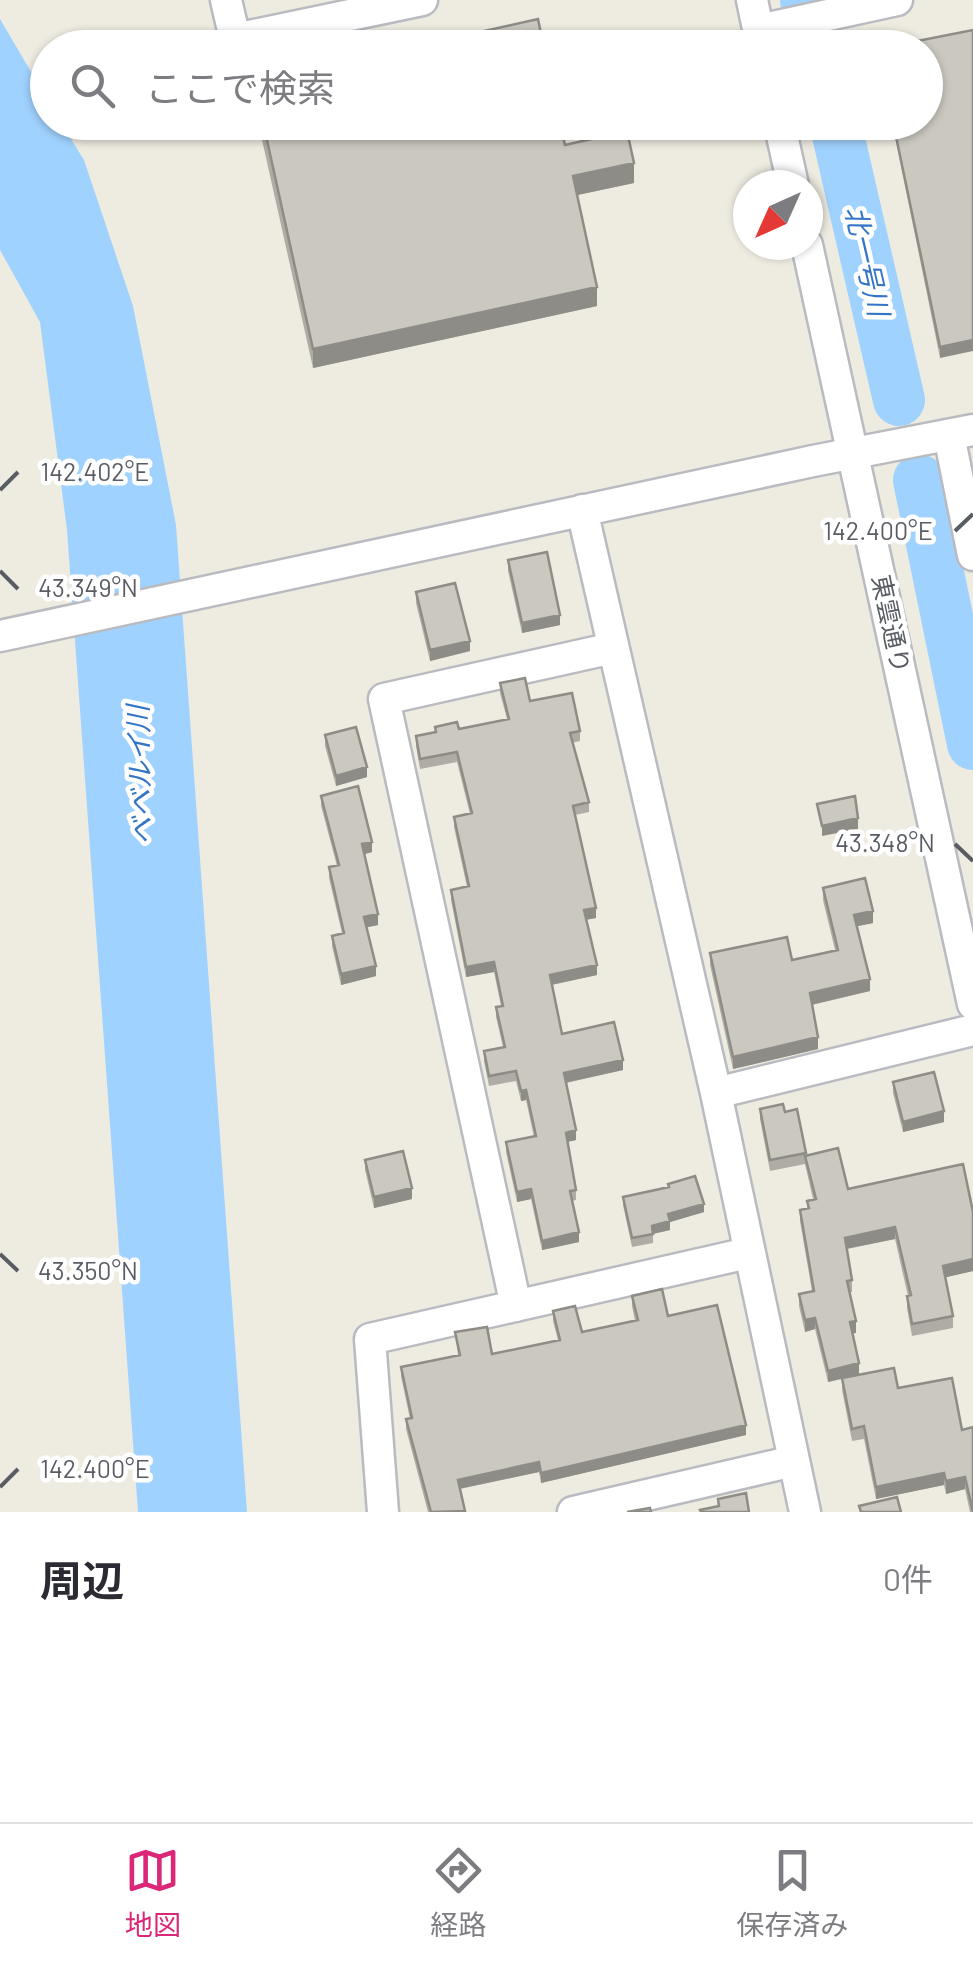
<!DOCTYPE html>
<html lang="ja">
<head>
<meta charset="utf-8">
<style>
  body { margin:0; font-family:Barlow,"Noto Sans JP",sans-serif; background:#f2f2f3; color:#2b2b33 }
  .compass { position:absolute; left:733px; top:170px; width:90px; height:90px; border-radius:50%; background:#fff; box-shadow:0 2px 8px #0004; rotate:225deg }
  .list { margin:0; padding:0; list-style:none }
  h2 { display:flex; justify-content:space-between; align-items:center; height:130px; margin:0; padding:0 40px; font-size:42px }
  h2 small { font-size:32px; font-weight:400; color:#7c7c81 }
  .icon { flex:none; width:55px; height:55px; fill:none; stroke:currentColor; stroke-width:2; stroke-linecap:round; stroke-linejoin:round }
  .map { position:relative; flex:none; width:973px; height:1512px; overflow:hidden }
  .search { position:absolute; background:#fff; box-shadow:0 2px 8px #0004; left:30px; right:30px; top:30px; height:110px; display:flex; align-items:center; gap:25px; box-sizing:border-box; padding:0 35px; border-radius:55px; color:#7c7c81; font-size:38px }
  .sheet { height:310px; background:#fff }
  nav { display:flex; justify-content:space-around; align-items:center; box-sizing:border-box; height:140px; border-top:2px solid #e1e1e2; background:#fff; font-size:28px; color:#7c7c81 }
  nav a { display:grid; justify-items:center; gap:5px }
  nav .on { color:#db2777 }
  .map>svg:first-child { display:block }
  .water { fill:#a0d2ff }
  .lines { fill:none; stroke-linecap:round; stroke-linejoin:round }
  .river { stroke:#a0d2ff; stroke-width:52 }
  .minor-casing { stroke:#b9bbc1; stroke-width:35 }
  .minor { stroke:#fff; stroke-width:30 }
  .wall { fill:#afaca5 }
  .shaded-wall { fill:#8e8c86 }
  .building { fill:#cbc8c0; stroke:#8e8c86; stroke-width:2.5 }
  .ticks { fill:none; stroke:#595d63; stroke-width:4 }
  .labels { text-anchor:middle; stroke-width:9; stroke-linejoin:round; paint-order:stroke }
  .street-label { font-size:25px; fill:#595d63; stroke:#fff }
  .water-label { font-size:28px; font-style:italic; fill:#3475c6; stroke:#fff }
  .ticks-label { font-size:25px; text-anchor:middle; fill:#595d63; stroke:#fff; stroke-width:9; stroke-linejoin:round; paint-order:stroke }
</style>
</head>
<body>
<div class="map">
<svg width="973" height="1512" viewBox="0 0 973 1512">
  <rect width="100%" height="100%" fill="#eeece1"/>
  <path class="water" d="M0 19 47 99 48 122 61 123 84 160 133 306 176 525 247 1512H138L67 530 40 322 0 250Z"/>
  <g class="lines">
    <path class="river" d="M806 0 817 48
      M835 122 899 400
      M919 480 973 744"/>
    <g class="minor-casing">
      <path id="minor" d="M226 0 235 39 422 0
        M752 0 762 48
        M759 30 897 0
        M779 122 793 185
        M807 245 973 1004
        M949 435 973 555
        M582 510 716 1093
        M0 636 813 461 973 430
        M516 1306 384 699 613 648
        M383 1512 370 1339 748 1253
        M573 1512 794 1461
        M805 1512 716 1093 973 1030"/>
    </g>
    <use href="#minor" class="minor"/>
  </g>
  <path class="wall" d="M973 30 940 358 892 122H926Z
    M258 122H560L565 145 634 183 577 195 597 306 313 368Z
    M508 560 560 625 522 633 508 571Z
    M416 592 470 651 430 661 416 603Z
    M500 683 580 731V741L572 743 589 802V812L575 815 596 918 586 920 597 975 552 985 562 1034 623 1070 566 1083 576 1140 568 1142 576 1190V1200L572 1201 579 1242 542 1250 531 1199 517 1202 506 1152V1142L534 1137 526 1100 521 1101 516 1081 489 1086 484 1061V1051L503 1047 496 1017V1007L501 1006 494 972 466 977 451 900V890L467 887 454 827V817L470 814 457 762 420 769 416 746V736L435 732V727L459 729 507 719 500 693Z
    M325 735 367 777 336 786 325 746Z
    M321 796 372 852 364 854 378 925 367 927 376 976 341 985 332 946V936L342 933 329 878V867L337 866 321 806Z
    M823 888 873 923 857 926 870 991 812 1005 818 1049 733 1069 710 965V953L792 960 835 950 823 900Z
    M893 1082 944 1122 903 1132 893 1093Z
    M760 1109 785 1112 797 1109 806 1155 848 1189 973 1212V1271L945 1277 953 1316V1328L912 1336 907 1308V1296H908L895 1239 847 1249 852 1280V1292H849L856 1333H852L859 1374 898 1388 952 1378 973 1512H970L965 1489 946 1494 944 1485 876 1499 864 1439 852 1441 842 1390V1379L828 1382 815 1329 805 1332 799 1306V1294L812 1291 800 1221V1210L807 1208V1201L813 1199 805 1164 770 1171 760 1119Z
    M365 1160 412 1199 374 1208 365 1170Z
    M668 1184 704 1212 670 1222V1230L653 1234V1243L632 1247 623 1205V1197L668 1188Z
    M632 1296 668 1316 746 1435 541 1483 539 1472 460 1489 465 1512H428L406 1429V1419H410L401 1376V1367L458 1355 455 1332 492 1354 558 1340 553 1321V1311L582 1332 635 1321 632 1306Z"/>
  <path class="shaded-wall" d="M634 163V183L573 196V176Z
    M597 287V306L313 368V349Z
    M973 340V351L940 358V347Z
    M560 615V625L522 633V623Z
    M470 641V651L430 661V650Z
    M367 767V777L336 786V776Z
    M858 818V829L822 836V826Z
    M372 842V852L362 855V844Z
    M596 908V918L584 920V910Z
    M873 911V923L854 927V915Z
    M378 914V925L364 928V917Z
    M494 962V972L466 977V967Z
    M597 965V975L550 985V975Z
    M376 966V976L341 985V974Z
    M870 979V991L810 1005V993Z
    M818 1037V1049L733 1069V1057Z
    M623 1060V1070L564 1083V1073Z
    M526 1090V1100L521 1101V1091Z
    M944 1111V1122L903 1132V1122Z
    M576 1130V1140L566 1142V1133Z
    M412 1188V1199L374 1208V1197Z
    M531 1189V1199L517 1202V1192Z
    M704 1204V1212L670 1222V1230L652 1234V1226L668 1214Z
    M895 1227V1239L845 1249V1238Z
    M579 1232V1242L542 1250V1241Z
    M973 1259V1271L943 1278V1266Z
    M815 1318V1329L805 1332V1320Z
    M856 1321V1333L850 1334V1322Z
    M859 1363V1374L828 1382V1371Z
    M746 1425V1435L541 1483V1473Z
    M539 1462V1472L458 1489V1480Z
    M944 1473V1485L876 1499V1487Z
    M965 1477V1489L946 1494V1481Z"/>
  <path class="building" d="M538 19 544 48H408Z
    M973 30V340L940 347 893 122H926V48L887 47Z
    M263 122H560L565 145 627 131 634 163 573 176 597 287 313 349Z
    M547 552 560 615 522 623 508 560Z
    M455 583 470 641 430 650 416 592Z
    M525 678 530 701 572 693 580 731 570 733 589 802 573 806 596 908 584 910 597 965 550 975 562 1034 614 1022 623 1060 564 1073 576 1130 566 1133 576 1190 570 1191 579 1232 542 1241 531 1189 517 1192 506 1142 536 1136 526 1090 521 1091 516 1071 489 1076 484 1051 505 1047 496 1007 503 1006 494 962 466 967 451 890 469 886 454 817 472 813 457 752 420 759 416 736 436 732 435 727 457 722 459 729 509 719 500 683Z
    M356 727 367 767 336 776 325 735Z
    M358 786 372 842 362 844 378 914 364 917 376 966 341 974 332 936 344 933 329 867 339 865 321 796Z
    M855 796 858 818 822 826 817 804Z
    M865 878 873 911 854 915 870 979 810 993 818 1037 733 1057 710 953 787 937 792 960 838 950 823 888Z
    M934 1072 944 1111 903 1122 893 1082Z
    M783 1104 785 1112 797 1109 806 1153 770 1160 760 1109Z
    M838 1148 848 1189 963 1164 973 1212V1259L943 1266 953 1316 912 1324 907 1296 911 1295 895 1227 845 1238 852 1280 847 1281 856 1321 850 1322 859 1363 828 1371 815 1318 805 1320 799 1294 814 1291 800 1210 809 1208 807 1201 816 1199 805 1156Z
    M403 1151 412 1188 374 1197 365 1160Z
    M695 1176 704 1204 668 1214 670 1221 652 1226 653 1234 632 1238 623 1197 669 1187 668 1184Z
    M662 1289 668 1316 717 1305 746 1425 541 1473 539 1462 458 1480 465 1511 431 1512 406 1419 412 1418 401 1367 460 1355 455 1332 487 1327 492 1354 560 1340 553 1311 575 1306 582 1332 638 1320 632 1296Z
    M894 1368 898 1388 952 1378 962 1430 973 1427V1512L965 1477 946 1481 944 1473 876 1487 864 1426 852 1429 842 1378Z
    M746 1493 749 1512H701L700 1510 719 1506 718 1499Z
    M897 1497 901 1512H861L859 1506Z
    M650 1508 651 1512H627Z"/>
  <path class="ticks" d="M0 490 18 472M955 531 973 514M0 571 18 589M955 844 973 861M0 1254 18 1271M0 1487 18 1469"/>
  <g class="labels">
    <g class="street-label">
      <text transform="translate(891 624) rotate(78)" y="9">東雲通り</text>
    </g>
    <g class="water-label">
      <text transform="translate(867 261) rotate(77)" y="10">北一号川</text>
      <text transform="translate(140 775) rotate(-92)" y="10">ベベルイ川</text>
    </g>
  </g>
  <g class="ticks-label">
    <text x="95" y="481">142.402°E</text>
    <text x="878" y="540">142.400°E</text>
    <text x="88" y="597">43.349°N</text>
    <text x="885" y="852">43.348°N</text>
    <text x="88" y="1280">43.350°N</text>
    <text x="95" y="1478">142.400°E</text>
  </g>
</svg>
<svg class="compass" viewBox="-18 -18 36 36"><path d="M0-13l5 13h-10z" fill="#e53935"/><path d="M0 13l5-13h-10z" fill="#7c7c81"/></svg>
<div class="search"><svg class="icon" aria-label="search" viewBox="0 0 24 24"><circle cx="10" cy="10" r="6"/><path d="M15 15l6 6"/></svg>ここで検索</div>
</div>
<section class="sheet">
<h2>周辺<small>0件</small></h2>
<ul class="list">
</ul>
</section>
<nav>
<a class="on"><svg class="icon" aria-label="map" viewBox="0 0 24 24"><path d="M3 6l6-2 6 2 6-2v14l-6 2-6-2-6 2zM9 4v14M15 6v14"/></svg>地図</a>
<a><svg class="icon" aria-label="directions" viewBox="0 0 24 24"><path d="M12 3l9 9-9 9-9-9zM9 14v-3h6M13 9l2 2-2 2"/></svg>経路</a>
<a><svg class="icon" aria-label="saved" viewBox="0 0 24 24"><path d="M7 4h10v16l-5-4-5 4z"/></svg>保存済み</a>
</nav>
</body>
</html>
